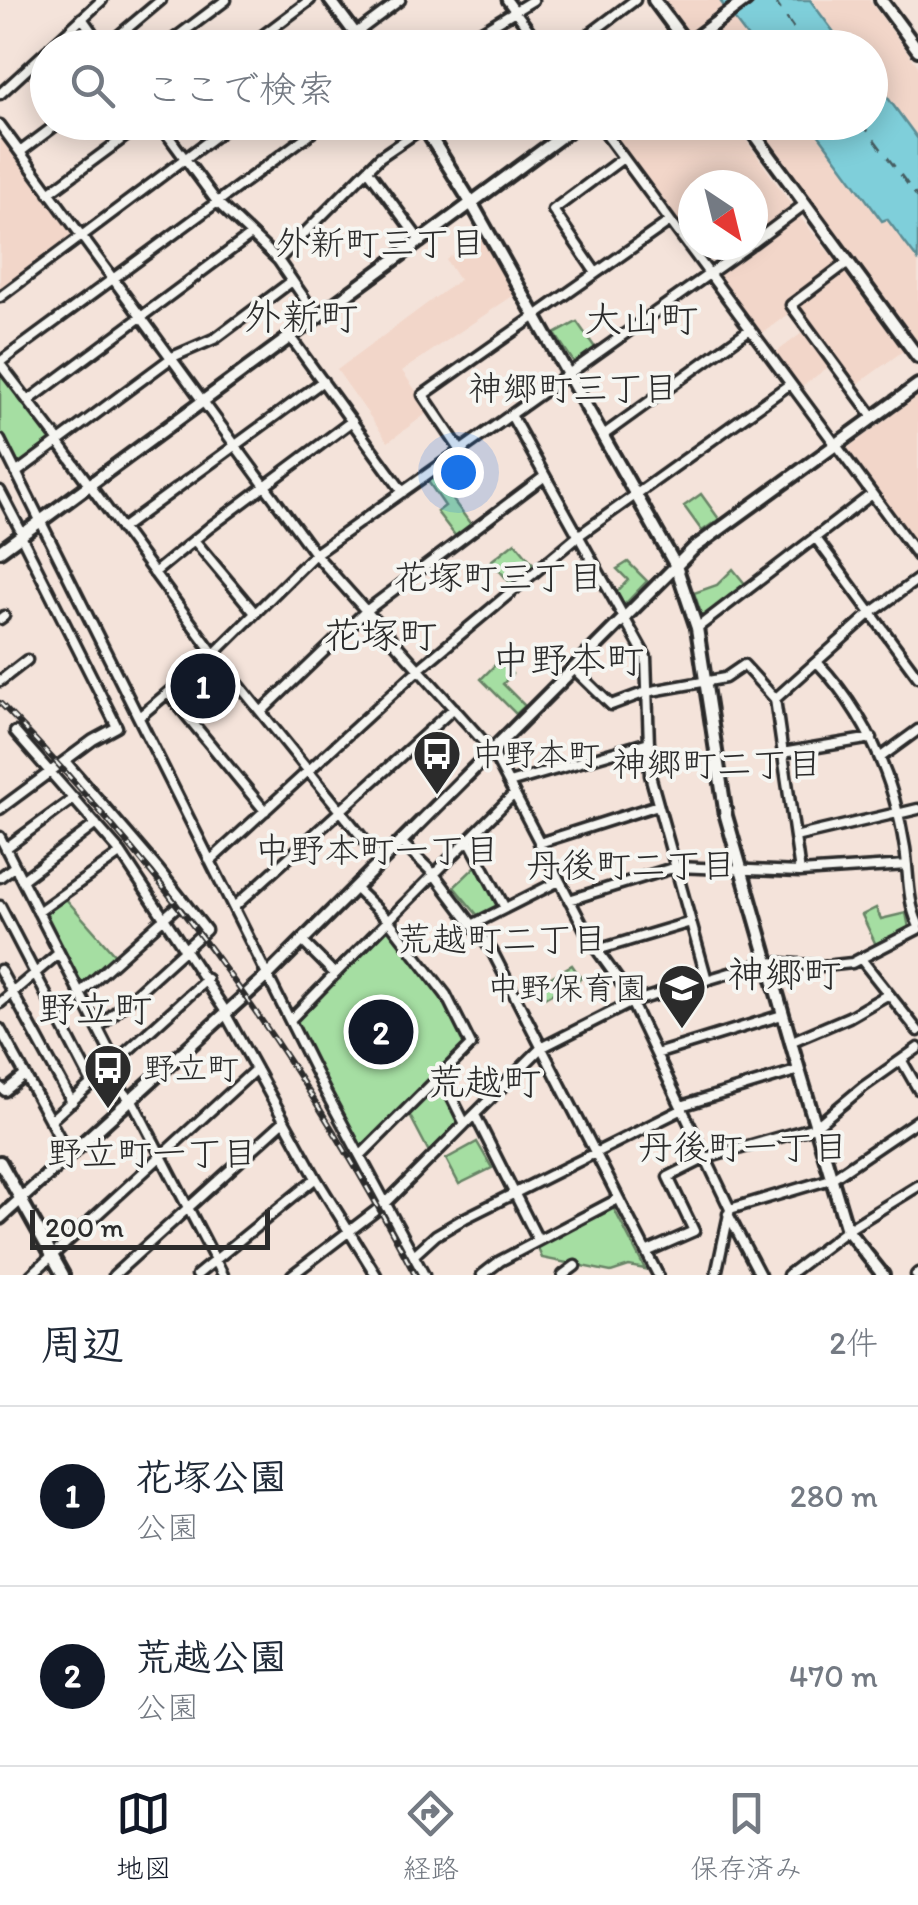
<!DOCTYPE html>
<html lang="ja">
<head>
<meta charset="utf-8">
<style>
  body { margin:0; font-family:Itim,"Klee One",sans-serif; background:#f6f6f7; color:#1f2937 }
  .compass { position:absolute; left:678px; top:170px; width:90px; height:90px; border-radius:50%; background:#fff; box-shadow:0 5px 25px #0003; rotate:145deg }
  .scale { position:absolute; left:30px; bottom:25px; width:240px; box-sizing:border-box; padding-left:10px; border:5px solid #2b2b2b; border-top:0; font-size:28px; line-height:35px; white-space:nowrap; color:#2b2b2b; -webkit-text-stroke:8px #f6f6f2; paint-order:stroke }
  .you { position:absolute; left:458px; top:472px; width:35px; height:35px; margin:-25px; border:8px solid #fff; border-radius:50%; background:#1a73e8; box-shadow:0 0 0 15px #1a73e833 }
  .badge { display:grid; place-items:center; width:65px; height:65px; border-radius:50%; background:#111827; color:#fff; font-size:32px; font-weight:700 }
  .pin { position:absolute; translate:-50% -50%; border:5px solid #fff; box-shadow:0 2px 10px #0006 }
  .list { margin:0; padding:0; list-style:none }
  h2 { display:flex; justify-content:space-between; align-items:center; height:130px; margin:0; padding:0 40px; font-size:42px }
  h2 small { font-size:32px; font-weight:400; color:#747a83 }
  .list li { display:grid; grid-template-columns:65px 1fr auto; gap:30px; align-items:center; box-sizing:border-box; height:180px; padding:0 40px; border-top:2px solid #e0e1e3 }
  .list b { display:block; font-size:38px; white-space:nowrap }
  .list p { margin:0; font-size:32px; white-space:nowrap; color:#747a83 }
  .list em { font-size:32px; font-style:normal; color:#747a83 }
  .icon { flex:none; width:55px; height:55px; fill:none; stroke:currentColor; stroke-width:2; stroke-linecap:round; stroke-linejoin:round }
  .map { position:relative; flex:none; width:918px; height:1275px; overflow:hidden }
  .search { position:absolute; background:#fff; box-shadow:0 5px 25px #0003; left:30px; right:30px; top:30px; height:110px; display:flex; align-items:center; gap:25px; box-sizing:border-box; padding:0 35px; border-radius:55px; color:#747a83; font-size:38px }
  .sheet { height:490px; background:#fff }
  nav { display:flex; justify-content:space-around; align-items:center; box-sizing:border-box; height:140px; border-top:2px solid #e0e1e3; background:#fff; font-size:28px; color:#747a83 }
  nav a { display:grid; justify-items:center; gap:5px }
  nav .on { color:#111827 }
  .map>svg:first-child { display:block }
  .built { fill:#f2d6c9 }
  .green { fill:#a5dea2; stroke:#688466; stroke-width:2.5 }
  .water { fill:#7fcfda; stroke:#5d8d94; stroke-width:2.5 }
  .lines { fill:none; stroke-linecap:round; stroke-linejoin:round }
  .ferry { stroke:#445c60; stroke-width:2.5; stroke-dasharray:12 10; stroke-linecap:butt }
  .street-casing { stroke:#2b2b2b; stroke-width:15 }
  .secondary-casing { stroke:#2b2b2b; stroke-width:18 }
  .street { stroke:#f6f6f2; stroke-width:8 }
  .secondary { stroke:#f6f6f2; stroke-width:10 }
  .rail-casing { stroke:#2b2b2b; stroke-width:6 }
  .rail { stroke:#f6f6f2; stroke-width:2.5; stroke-dasharray:8; stroke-linecap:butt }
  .labels { text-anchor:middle; stroke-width:8; stroke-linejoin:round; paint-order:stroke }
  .poi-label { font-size:32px; fill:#2b2b2b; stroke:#f6f6f2; text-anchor:start }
  .neighbourhood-label { font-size:35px; fill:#2b2b2b; stroke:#f6f6f2 }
  .quarter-label { font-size:38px; fill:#2b2b2b; stroke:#f6f6f2 }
</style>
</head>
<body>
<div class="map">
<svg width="918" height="1275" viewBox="0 0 918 1275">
  <rect width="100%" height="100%" fill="#f4e3da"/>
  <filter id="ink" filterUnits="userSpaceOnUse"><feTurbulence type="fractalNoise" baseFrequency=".01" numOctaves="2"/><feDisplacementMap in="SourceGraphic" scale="20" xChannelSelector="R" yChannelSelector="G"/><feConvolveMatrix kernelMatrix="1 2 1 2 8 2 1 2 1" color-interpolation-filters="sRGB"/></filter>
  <g filter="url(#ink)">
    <path class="built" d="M665 0H723L721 2 725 8 693 31H688Z
      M810 0H869L918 66V139L871 75 870 48 845 47Z
      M733 18 755 47 701 48 703 40Z
      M603 123H734L793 207 753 236V185H693V244Z
      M755 123H810L882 220 887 218 918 260V342Z
      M0 135 71 231V236L0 288Z
      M799 216 837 262 836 266 786 303 792 311 760 335 718 279 719 275Z
      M479 235 514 295 402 371 430 411 388 442 337 370 459 280 446 260Z
      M842 270 903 351 855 386 795 305Z
      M806 330 831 365 800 388 774 354Z
      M918 396V548L846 449Z"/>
    <path class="green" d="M577 322 596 349 575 364 555 334Z
      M0 371 53 440 20 465 14 464 0 436Z
      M456 460 474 485 453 500 472 526 457 538 437 512 445 506 427 480Z
      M701 494 719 519 702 531 684 506Z
      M515 542 535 566 512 585 491 561Z
      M628 562 647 581 624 605 615 594 628 580 617 569Z
      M733 569 746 585 705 617 702 616 694 593 717 585Z
      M499 661 512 674 503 684 525 706 516 714 481 679Z
      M211 663H216L230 680 189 713 175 696 176 692Z
      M478 864 499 904 498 909 480 918 454 887Z
      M65 898 116 956 83 985 79 983 45 917 44 912Z
      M876 908 881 919 906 913 909 928 876 945 862 915Z
      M386 926 443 997 467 1043 466 1048 361 1150 295 1021Z
      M572 965 581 978 569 990H559L546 997 539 984Z
      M437 1083 443 1085 460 1120 429 1152 408 1112Z
      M477 1142 492 1168 459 1184 446 1159Z
      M610 1208 614 1209 645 1269 629 1266 611 1272 542 1258 537 1246Z"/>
    <path class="water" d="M723 0H810L845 47H755L721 2Z
      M871 75 918 139V260L887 219 882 221 810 123 870 122Z"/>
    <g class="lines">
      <path class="ferry" d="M774 0 807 48
        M861 122 918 198"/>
      <g class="street-casing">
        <path id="street" d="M507 0 542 48
          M82 18 103 48
          M50 48 102 0
          M104 48 161 0
          M162 48 226 0
          M246 48 310 0
          M336 48 400 0
          M454 48 533 0
          M571 48 635 0
          M0 94 48 50
          M158 122 217 202 278 260 318 318
          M597 122 918 556
          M0 125 315 554 492 751 592 943 625 989 730 1209
          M426 129 443 122
          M20 152 60 122
          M368 170 421 242
          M49 193 145 122
          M753 243 805 204
          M278 260 380 157 424 127
          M848 262 791 305 874 418
          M596 273 553 210 623 158
          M0 297 234 122
          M291 338 403 492
          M170 358 216 338 292 281
          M0 362 326 122
          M0 364 59 441
          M28 401 251 235
          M511 415 646 657 650 775 707 980
          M602 436 750 329
          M0 440 325 1091 424 1275
          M58 442 214 654 382 862
          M461 451 423 395 670 221
          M16 473 170 359
          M0 491 23 535
          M121 529 323 381
          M815 537 918 677
          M194 540 255 613
          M154 573 210 527 352 421
          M0 619 4 616
          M697 628 872 494
          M817 662C866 714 894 778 905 848 909 874 907 900 918 924
          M574 669 611 705 646 692 725 678 744 665 775 699 800 872
          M0 681 27 660
          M168 693 265 811
          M775 699 871 613 918 579
          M261 712 366 611 545 476
          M139 717 214 654 315 554 750 245
          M15 732 121 853 226 1012
          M782 753 872 738
          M881 757 918 730
          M65 761 158 869 206 930 98 1028
          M509 783 649 742
          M0 809 93 740 117 727 21 536
          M897 814 918 809
          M0 837 115 1062
          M795 837 897 813
          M469 840 505 908
          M401 842 434 874 492 951 658 1275
          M539 843 658 805
          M6 848 74 798
          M210 861 419 669 578 536 790 384
          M0 877 15 866
          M22 880 96 824
          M355 888 389 921 446 995 471 1045 360 1156
          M569 900 676 867 800 872 907 865
          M0 906 92 1083
          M234 907 454 708
          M38 912 121 853
          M472 925 559 881
          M303 942 335 974 514 794
          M597 950 691 922
          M861 959 918 1031
          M0 970 72 1102
          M80 993 183 901
          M0 1003 59 953
          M225 1013 316 1178 376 1275
          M291 1019 335 974
          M0 1029 69 1155
          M790 1042 849 1017 887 995
          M656 1054 782 1015
          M902 1061 918 1089
          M105 1071 130 1099
          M441 1076 465 1124
          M0 1087 5 1091 25 1075
          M131 1098 223 1275
          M681 1106 799 1070
          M475 1115 538 1240
          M50 1121 207 979
          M728 1214 760 1275
          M646 1252 694 1231 668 1177 706 1158 815 1127 863 1087 918 1048
          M414 1255 436 1235 465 1218 683 1109
          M31 1275 256 1069
          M114 1275 284 1121
          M197 1275 316 1178
          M292 1275 386 1203 541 1048 632 1002 767 962 825 966 852 963 918 929
          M482 1275 500 1261 618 1199
          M563 1275 575 1266
          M716 1275 730 1209 831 1179 918 1120
          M788 1275 847 1230 918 1186
          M916 1275 918 1273"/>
      </g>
      <g class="secondary-casing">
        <path id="secondary" d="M330 0 366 48
          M654 0 689 47
          M881 0 918 50
          M682 48 746 0
          M421 122 472 204 676 566 697 628 726 816 799 1070 847 1230 883 1275
          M745 122 918 357
          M0 551 581 122
          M0 1162 63 1275
          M0 1218 269 974 694 548 918 385"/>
      </g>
      <use href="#street" class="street"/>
      <use href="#secondary" class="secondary"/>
      <g class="rail-casing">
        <path id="rail" d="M0 703C166 872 305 1065 415 1275"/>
      </g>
      <use href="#rail" class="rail"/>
    </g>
  </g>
  <defs>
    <g id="bus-pin" transform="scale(2.5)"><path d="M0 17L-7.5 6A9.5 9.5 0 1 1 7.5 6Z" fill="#2b2b2b" stroke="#f6f6f2"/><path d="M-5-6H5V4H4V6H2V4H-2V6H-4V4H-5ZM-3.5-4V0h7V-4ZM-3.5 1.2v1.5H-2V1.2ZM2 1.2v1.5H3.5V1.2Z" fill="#fff"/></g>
    <g id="school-pin" transform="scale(2.5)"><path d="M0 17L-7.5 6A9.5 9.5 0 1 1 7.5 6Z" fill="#2b2b2b" stroke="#f6f6f2"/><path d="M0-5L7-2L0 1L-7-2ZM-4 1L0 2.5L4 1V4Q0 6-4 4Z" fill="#fff"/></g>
  </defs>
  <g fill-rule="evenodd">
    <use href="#bus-pin" x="437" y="754"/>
    <use href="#school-pin" x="682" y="988"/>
    <use href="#bus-pin" x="108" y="1068"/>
  </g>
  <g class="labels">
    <g class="poi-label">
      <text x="472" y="765">中野本町</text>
      <text x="647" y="999" text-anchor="end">中野保育園</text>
      <text x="143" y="1079">野立町</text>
    </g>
    <g class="neighbourhood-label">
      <text x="380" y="255">外新町三丁目</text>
      <text x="573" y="400">神郷町三丁目</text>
      <text x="498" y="589">花塚町三丁目</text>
      <text x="717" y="776">神郷町二丁目</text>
      <text x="377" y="862">中野本町一丁目</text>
      <text x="631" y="877">丹後町二丁目</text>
      <text x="502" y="951">荒越町二丁目</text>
      <text x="743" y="1159">丹後町一丁目</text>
      <text x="152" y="1165">野立町一丁目</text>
    </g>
    <g class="quarter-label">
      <text x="301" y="330">外新町</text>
      <text x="641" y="332">大山町</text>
      <text x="380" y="648">花塚町</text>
      <text x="568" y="673">中野本町</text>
      <text x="784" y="987">神郷町</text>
      <text x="95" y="1022">野立町</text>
      <text x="484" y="1095">荒越町</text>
    </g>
  </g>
</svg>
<svg class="compass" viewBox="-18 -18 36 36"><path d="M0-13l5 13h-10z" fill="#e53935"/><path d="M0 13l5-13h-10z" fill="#747a83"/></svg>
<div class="scale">200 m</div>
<div class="you"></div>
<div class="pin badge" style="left:203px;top:686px">1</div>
<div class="pin badge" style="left:381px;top:1032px">2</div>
<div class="search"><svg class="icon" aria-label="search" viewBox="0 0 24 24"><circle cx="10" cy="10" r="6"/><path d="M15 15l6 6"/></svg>ここで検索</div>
</div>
<section class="sheet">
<h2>周辺<small>2件</small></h2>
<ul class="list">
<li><span class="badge">1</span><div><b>花塚公園</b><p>公園</p></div><em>280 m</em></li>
<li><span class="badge">2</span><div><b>荒越公園</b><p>公園</p></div><em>470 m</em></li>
</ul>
</section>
<nav>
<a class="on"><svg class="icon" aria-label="map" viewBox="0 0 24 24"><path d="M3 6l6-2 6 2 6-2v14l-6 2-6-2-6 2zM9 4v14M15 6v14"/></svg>地図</a>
<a><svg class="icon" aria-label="directions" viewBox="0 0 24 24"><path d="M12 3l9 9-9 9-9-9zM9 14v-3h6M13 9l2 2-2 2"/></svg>経路</a>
<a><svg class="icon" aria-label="saved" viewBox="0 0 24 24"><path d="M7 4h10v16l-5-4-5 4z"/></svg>保存済み</a>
</nav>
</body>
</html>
